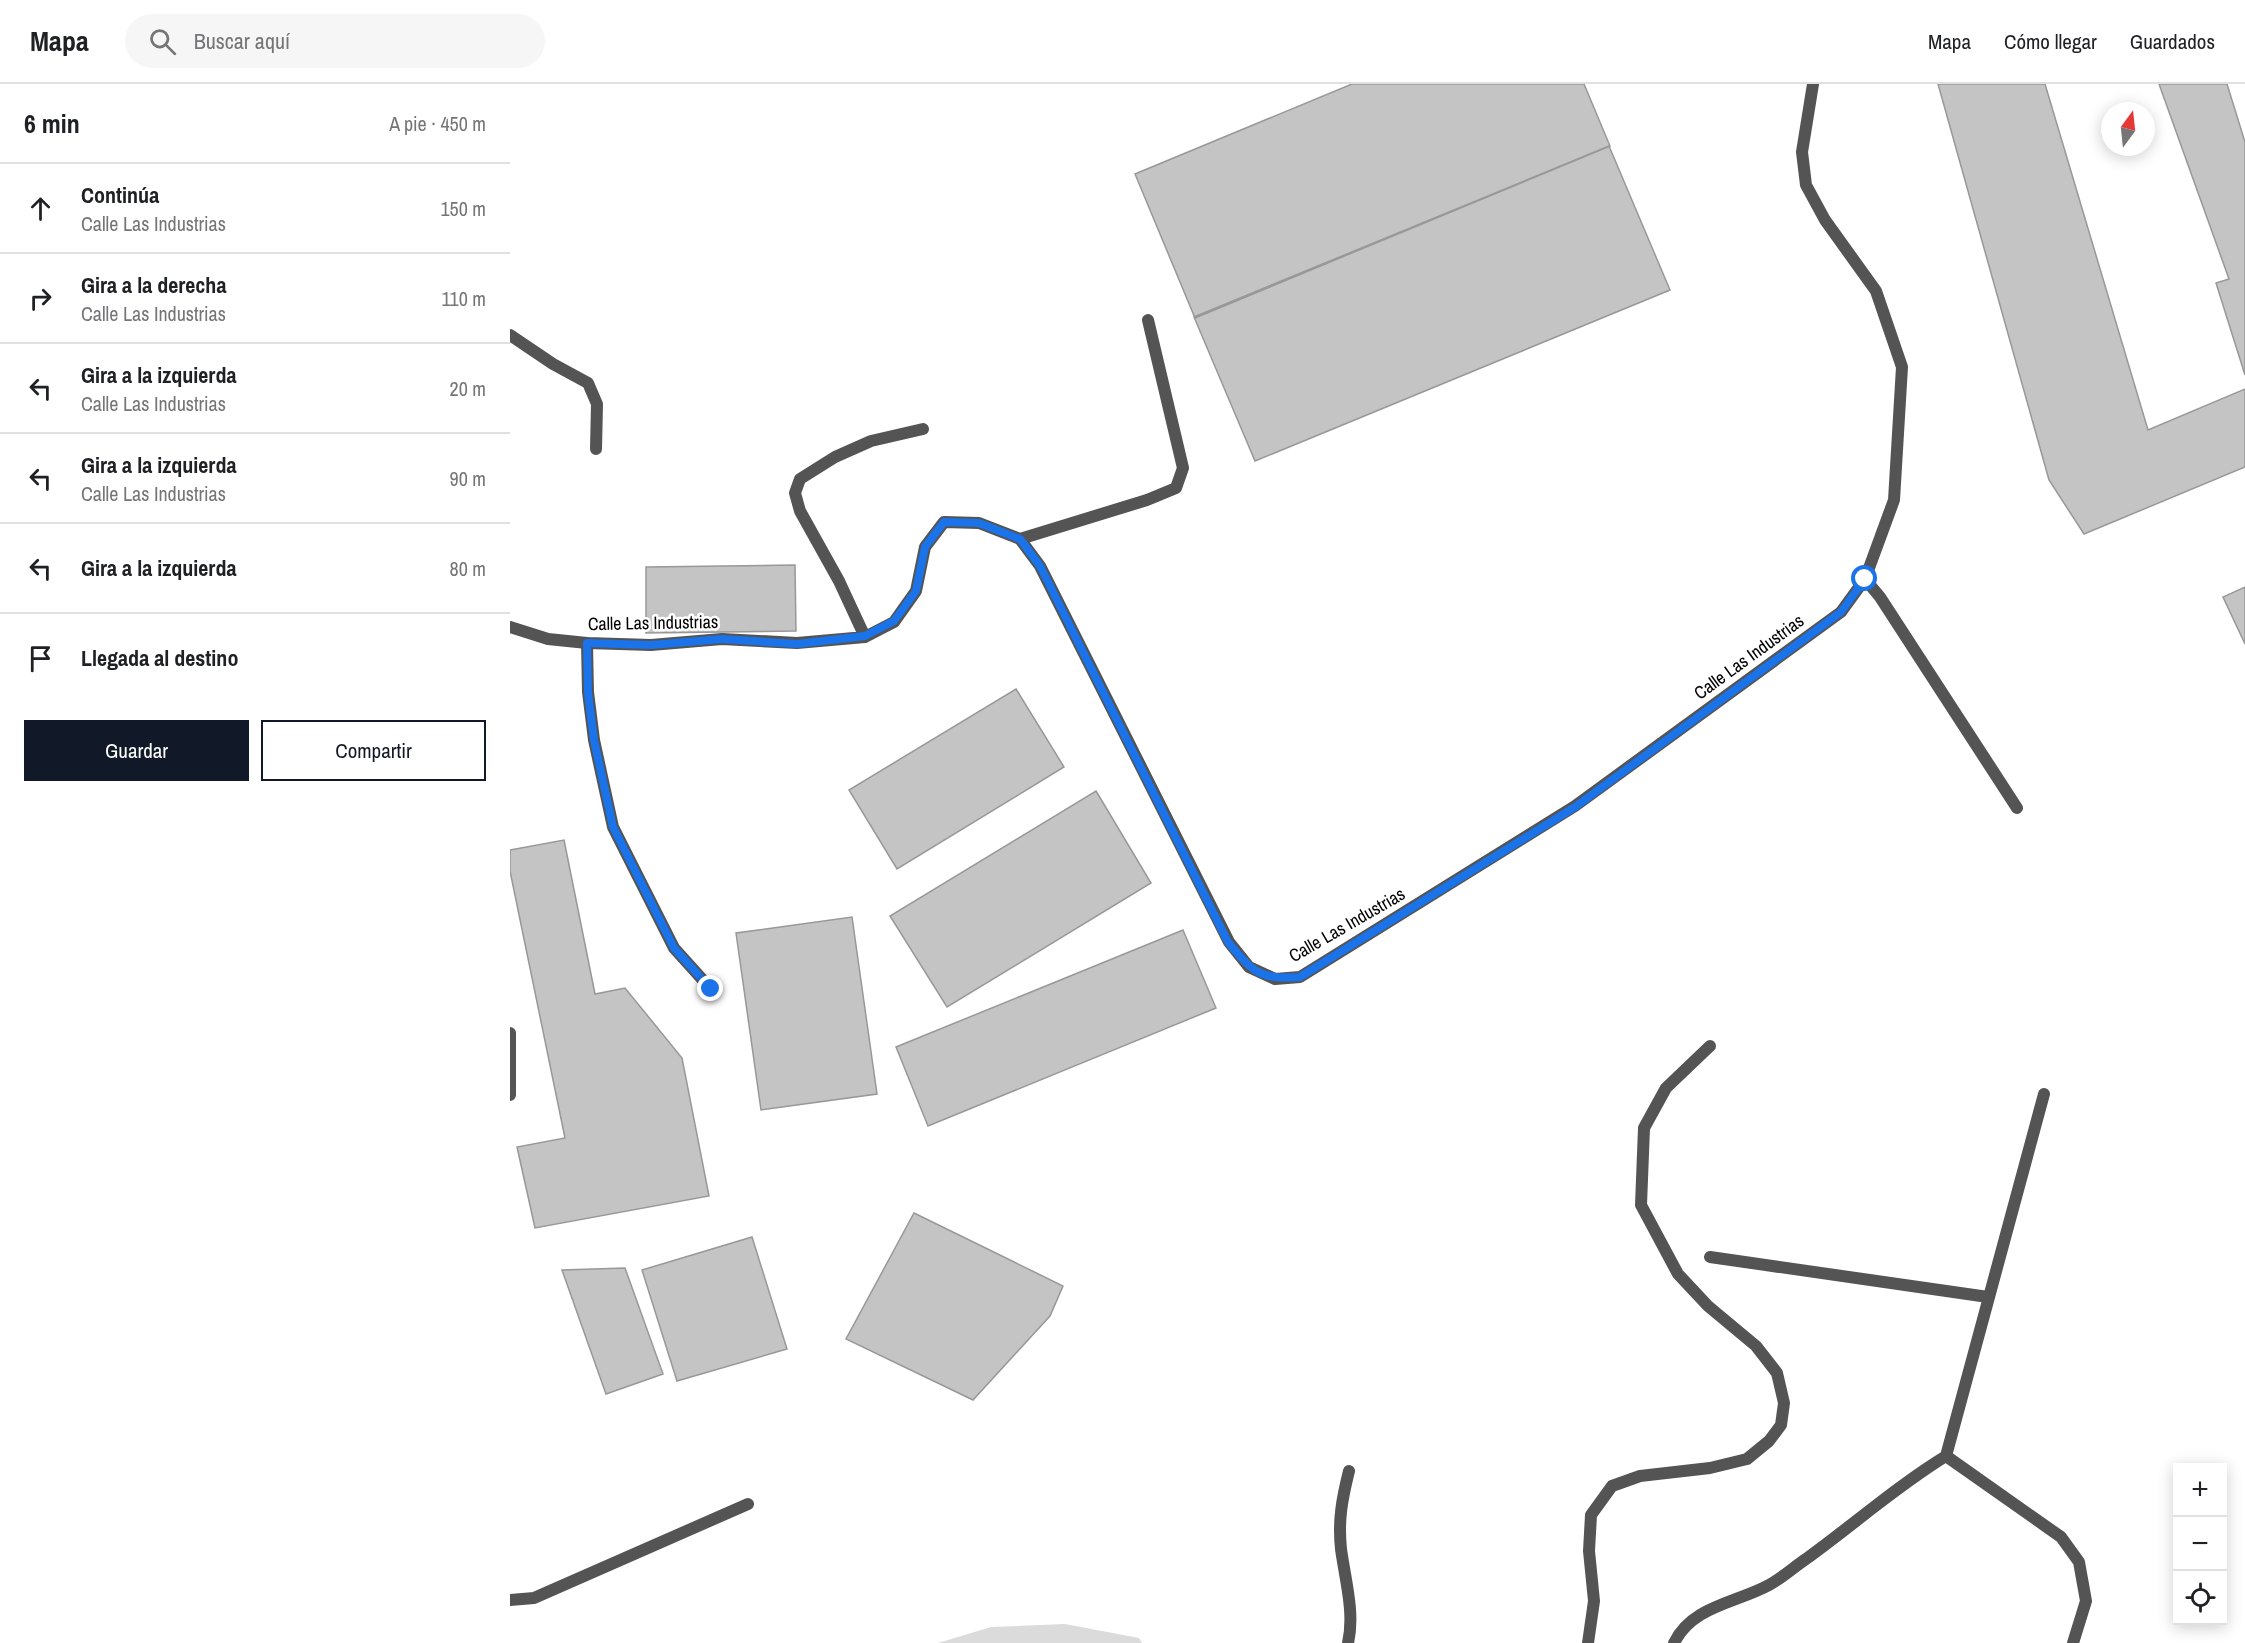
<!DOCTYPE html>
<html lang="es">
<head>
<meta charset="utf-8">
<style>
  body { margin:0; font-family:"Archivo Narrow",sans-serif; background:#f6f6f6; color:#202124 }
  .controls { position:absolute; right:18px; bottom:18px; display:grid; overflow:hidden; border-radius:0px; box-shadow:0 3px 15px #0003 }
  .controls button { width:54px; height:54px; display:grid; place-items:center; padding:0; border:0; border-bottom:2px solid #e0e0e0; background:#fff; color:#202124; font:30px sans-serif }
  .compass { position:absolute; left:1591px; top:18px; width:54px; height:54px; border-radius:50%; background:#fff; box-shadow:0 3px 15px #0003; rotate:15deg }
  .stop { position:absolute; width:18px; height:18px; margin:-14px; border:4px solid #1a73e8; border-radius:50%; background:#fff }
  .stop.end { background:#1a73e8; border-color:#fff; box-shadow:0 2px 6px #0008 }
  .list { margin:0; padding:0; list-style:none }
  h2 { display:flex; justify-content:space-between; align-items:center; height:78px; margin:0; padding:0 24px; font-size:26px }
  h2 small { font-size:20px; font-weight:400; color:#757577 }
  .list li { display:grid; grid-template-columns:39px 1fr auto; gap:18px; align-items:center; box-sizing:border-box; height:90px; padding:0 24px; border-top:2px solid #e0e0e0 }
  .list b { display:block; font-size:22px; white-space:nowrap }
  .list p { margin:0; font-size:20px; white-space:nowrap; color:#757577 }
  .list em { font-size:20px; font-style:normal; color:#757577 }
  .actions { display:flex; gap:12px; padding:18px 24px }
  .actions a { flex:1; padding:14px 0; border:2px solid #111827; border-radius:0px; text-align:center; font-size:21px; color:#111827 }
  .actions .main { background:#111827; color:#fff }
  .icon { flex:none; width:33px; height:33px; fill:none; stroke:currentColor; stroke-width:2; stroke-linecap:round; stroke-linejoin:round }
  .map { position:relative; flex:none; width:1735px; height:1559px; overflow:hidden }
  header { display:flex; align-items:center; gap:36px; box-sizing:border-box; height:84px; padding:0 30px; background:#fff; border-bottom:2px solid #e0e0e0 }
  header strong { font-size:28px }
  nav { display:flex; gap:33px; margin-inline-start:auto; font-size:21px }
  .search { width:420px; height:54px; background:#f6f6f6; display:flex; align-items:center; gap:15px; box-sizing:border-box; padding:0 21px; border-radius:33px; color:#757577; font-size:22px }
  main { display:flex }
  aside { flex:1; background:#fff }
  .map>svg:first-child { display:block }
  .green { fill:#dbdbdb }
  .building { fill:#c4c4c4; stroke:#989898; stroke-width:1.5 }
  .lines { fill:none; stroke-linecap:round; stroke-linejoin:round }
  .lane { stroke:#545454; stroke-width:12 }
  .street { stroke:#545454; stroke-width:12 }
  .route { stroke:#1a73e8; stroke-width:8 }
  .labels { text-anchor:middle; stroke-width:5; stroke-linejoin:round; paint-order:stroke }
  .street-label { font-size:18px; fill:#000; stroke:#fff }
</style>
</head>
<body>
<header>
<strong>Mapa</strong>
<div class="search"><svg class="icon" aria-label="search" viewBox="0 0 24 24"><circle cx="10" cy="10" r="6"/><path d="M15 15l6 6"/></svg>Buscar aquí</div>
<nav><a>Mapa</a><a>Cómo llegar</a><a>Guardados</a></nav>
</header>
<main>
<aside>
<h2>6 min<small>A pie · 450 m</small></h2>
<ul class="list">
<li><svg class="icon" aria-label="ahead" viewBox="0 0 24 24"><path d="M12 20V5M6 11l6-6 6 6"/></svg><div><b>Continúa</b><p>Calle Las Industrias</p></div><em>150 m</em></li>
<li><svg class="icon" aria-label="right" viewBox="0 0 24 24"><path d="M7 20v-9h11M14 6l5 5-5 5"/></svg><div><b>Gira a la derecha</b><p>Calle Las Industrias</p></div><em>110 m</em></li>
<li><svg class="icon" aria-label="left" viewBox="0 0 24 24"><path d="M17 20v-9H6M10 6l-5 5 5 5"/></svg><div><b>Gira a la izquierda</b><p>Calle Las Industrias</p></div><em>20 m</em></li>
<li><svg class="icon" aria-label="left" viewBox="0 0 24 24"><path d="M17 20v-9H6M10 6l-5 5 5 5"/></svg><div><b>Gira a la izquierda</b><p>Calle Las Industrias</p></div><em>90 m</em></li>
<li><svg class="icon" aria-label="left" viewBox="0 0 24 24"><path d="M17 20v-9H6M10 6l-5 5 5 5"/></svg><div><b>Gira a la izquierda</b></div><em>80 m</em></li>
<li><svg class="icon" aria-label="arrive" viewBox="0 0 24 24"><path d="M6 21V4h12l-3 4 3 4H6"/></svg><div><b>Llegada al destino</b></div></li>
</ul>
<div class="actions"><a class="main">Guardar</a><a>Compartir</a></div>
</aside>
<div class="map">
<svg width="1735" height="1559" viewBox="0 0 1735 1559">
  <rect width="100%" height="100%" fill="#fff"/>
  <path class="green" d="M555 1540 629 1554 632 1559H428L481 1543Z"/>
  <path class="building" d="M842 0H1074L1100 62 685 234 625 90Z
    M1428 0H1535L1638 346 1735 305V383L1574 450 1539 396Z
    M1649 0H1717L1735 58V291L1706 199 1719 195Z
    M1099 62 1160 206 745 377 684 233Z
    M285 481 286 547 136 549V483Z
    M1735 503V560L1713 513Z
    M506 605 554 683 387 785 339 706Z
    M586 707 641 799 437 923 380 832Z
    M54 756 85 910 115 904 172 974 199 1112 25 1144 7 1063 55 1054 0 787V766Z
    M342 833 367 1010 251 1026 226 849Z
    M673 846 706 924 418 1042 386 963Z
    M404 1129 553 1202 540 1232 463 1316 336 1255Z
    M242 1153 277 1265 167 1297 132 1186Z
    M115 1184 153 1290 96 1310 52 1186Z"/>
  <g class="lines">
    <path class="lane" d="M510 455 637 416 666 404 673 384 638 236
      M1355 495 1370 513 1507 724
      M77 559 78 608 84 656 103 743 164 864 201 905"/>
    <path class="street" d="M0 251 43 280 78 299 87 320 86 365
      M0 543 38 555 77 559 141 561 212 555 287 559 355 553 384 538 406 507 415 463 434 438 469 439 510 455 530 482 719 858 739 883 765 895 790 893 1065 722 1331 528 1355 495 1384 416 1392 283 1366 207 1315 136 1296 101 1292 68 1303 0
      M355 553 329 497 290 427 285 409 290 395 325 373 361 357 413 345
      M0 949V1011
      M1534 1010 1436 1372 1551 1453 1569 1478 1576 1517 1563 1559
      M1200 1173 1478 1213
      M0 1516 24 1514 238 1420
      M838 1559C845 1529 835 1495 831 1465 828 1436 832 1415 839 1387
      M1078 1559 1084 1517 1079 1467 1081 1431 1102 1402 1130 1392 1200 1384 1237 1375 1259 1357 1271 1341 1274 1319 1267 1289 1246 1262 1198 1222 1168 1190 1131 1121 1134 1044 1156 1004 1200 962
      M1164 1559C1182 1522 1226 1519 1259 1501 1272 1494 1284 1483 1296 1475 1343 1441 1387 1402 1436 1372"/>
  </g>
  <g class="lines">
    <path class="route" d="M201 905 164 864 103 743 84 656 78 609 77 559 141 561 212 555 287 560 355 552 384 537 406 507 415 463 434 438 469 439 510 455 530 482 718 858C743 888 749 896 790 893L1065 723 1331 528 1355 495"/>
  </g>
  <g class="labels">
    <g class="street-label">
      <text transform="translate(143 539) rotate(-1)" y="6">Calle Las Industrias</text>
      <text transform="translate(1239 573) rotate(-36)" y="6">Calle Las Industrias</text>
      <text transform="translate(837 841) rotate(-30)" y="6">Calle Las Industrias</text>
    </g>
  </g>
</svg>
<div class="controls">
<button>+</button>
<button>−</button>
<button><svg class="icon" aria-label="locate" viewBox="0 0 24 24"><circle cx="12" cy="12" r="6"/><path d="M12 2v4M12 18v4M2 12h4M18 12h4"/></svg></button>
</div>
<svg class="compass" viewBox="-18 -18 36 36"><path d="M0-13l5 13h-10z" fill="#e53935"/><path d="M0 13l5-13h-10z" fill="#757577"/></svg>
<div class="stop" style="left:1355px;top:495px"></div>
<div class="stop end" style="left:201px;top:905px"></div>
</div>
</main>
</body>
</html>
